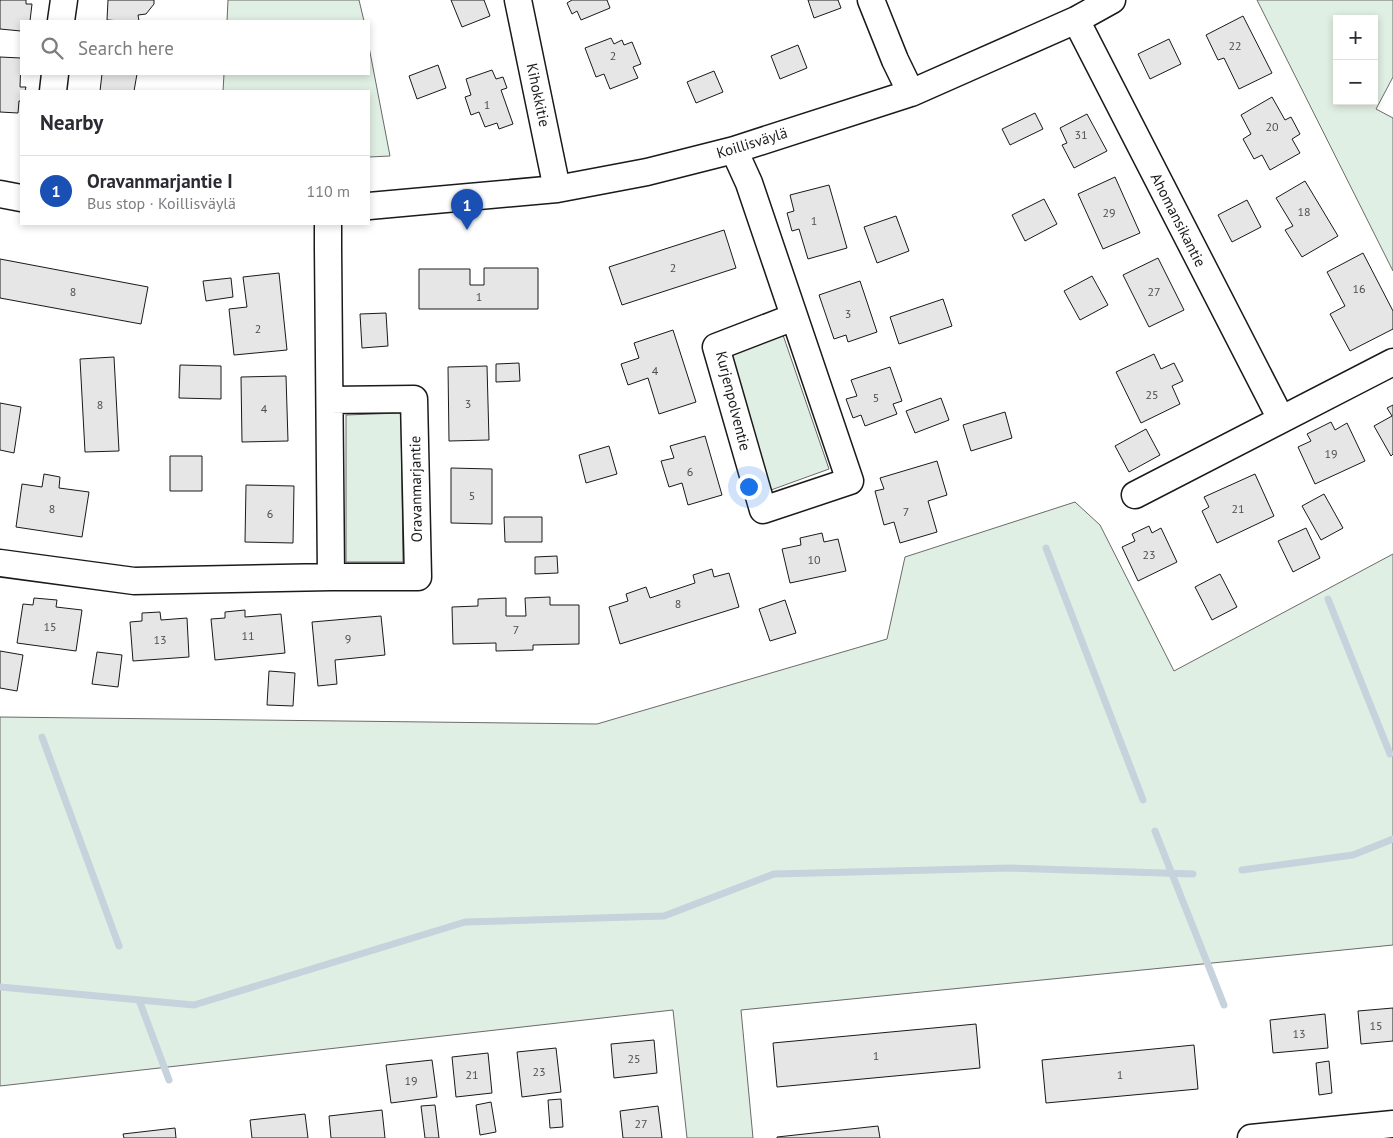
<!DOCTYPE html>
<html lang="en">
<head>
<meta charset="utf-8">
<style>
  body { margin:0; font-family:"PT Sans",sans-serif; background:#f7f7f7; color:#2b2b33 }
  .controls { position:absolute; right:15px; top:15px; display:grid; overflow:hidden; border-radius:0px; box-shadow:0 2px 8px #0003 }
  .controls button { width:45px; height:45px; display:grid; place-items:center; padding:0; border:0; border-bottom:1px solid #e1e1e2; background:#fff; color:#2b2b33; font:25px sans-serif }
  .you { position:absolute; left:748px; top:486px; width:18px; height:18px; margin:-12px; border:4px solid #fff; border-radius:50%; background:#1a73e8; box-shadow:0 0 0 8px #1a73e833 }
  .badge { display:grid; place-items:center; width:32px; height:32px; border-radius:50%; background:#d93025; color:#fff; font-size:16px; font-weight:700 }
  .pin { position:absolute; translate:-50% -41px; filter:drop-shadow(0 1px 2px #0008) }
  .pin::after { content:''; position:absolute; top:26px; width:18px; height:15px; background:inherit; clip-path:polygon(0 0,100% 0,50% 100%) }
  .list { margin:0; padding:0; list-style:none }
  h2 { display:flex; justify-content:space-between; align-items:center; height:65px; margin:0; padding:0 20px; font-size:21px }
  h2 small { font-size:16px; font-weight:400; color:#7c7c81 }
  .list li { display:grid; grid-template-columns:32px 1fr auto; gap:15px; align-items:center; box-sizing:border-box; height:70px; padding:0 20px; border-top:1px solid #e1e1e2 }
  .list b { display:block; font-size:19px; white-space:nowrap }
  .list p { margin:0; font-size:16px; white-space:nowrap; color:#7c7c81 }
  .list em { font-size:16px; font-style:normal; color:#7c7c81 }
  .icon { flex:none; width:28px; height:28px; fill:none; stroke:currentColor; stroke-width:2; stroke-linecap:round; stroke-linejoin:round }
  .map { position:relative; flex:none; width:1393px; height:1138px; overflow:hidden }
  .search { position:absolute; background:#fff; box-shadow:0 2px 8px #0003; left:20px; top:20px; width:350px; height:55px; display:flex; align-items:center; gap:12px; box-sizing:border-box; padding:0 18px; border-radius:0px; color:#7c7c81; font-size:19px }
  .panel { position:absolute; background:#fff; box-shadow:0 2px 8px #0003; left:20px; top:90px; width:350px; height:135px; border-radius:0px }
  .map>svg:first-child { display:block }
  .green { fill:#e0efe3; stroke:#6a6a6a; fill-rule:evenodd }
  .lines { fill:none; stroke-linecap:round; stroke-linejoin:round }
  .stream { stroke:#c6d2dc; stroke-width:7 }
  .building { fill:#e6e6e6; stroke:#1a1a1a }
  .minor-casing { stroke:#1a1a1a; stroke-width:29 }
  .minor { stroke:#fff; stroke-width:26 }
  .labels { text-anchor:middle; stroke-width:4; stroke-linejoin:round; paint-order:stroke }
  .number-label { font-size:12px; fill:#4d4d4d }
  .street-label { font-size:15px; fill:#1a1a1a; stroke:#fff }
</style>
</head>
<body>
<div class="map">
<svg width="1393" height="1138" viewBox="0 0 1393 1138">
  <rect width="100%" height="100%" fill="#fff"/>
  <path class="green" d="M228 0H359L364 21H227Z
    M1257 0H1393V77L1376 109 1393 118V271ZM1337 19H1374V101H1337Z
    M369 47 390 156 369 157V91H223L224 74H369Z
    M783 335 829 469 771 490 731 353Z
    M401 413 403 562H346V415Z
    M1075 502 1100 525 1174 671 1393 554V945L741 1010 753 1138H687L673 1010 0 1086V717L597 724 887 639 905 557Z"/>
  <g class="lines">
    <path class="stream" d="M1046 548 1143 800
      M1328 599 1390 754
      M42 737 119 946
      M1155 831 1224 1005
      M1242 870 1353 855 1393 839
      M0 987 194 1005 465 922 664 916 774 874 1010 868 1193 874
      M139 1000 169 1080"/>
  </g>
  <path class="building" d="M0 0H26V4H32L30 21H21V31L0 29Z
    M108 0H154V4L146 14 138 15 139 21H121L107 20Z
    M451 0H484L490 16 462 27Z
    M572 0H607L610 8 581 20 577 11 572 14 567 3Z
    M808 0H838L841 8 814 18Z
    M1243 16 1272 73 1239 89 1224 58 1218 60 1206 35Z
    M611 38 614 44 622 40 624 45 632 42 641 64 633 67 638 78 610 89 604 74 596 77 585 48Z
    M1169 39 1181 64 1150 79 1138 54Z
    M798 45 807 68 780 79 771 56Z
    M0 57 21 58 20 87H26L25 91H21V101H19L18 113 0 112Z
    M438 65 446 88 417 99 409 76Z
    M492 70 496 79 503 77 507 88 501 90 513 124 499 129 497 123 485 127 479 112 471 115 465 97 471 95 466 79Z
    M714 71 723 92 696 103 687 82Z
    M102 74H137L134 91H100Z
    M1272 97 1285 120 1291 117 1300 134 1292 139 1300 153 1270 170 1262 155 1254 159 1243 139 1251 134 1241 115Z
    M1035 113 1043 129 1010 145 1002 129Z
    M1087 114 1107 151 1074 168 1062 145 1067 143 1060 128Z
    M1115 177 1140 233 1103 249 1078 194Z
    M1305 181 1338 236 1302 257 1285 230 1293 226 1276 198Z
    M829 185 847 248 808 259 799 229 792 231 787 213 794 211 790 195Z
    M1044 199 1057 224 1025 241 1012 215Z
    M1247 200 1261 227 1232 242 1218 215Z
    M896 216 909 251 877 263 864 227Z
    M724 230 736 268 622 305 609 267Z
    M1363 253 1393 311V329L1350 351 1330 314 1345 306 1327 272Z
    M1158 258 1184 310 1149 327 1123 275Z
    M0 259 148 287 141 324 0 298Z
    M484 268H538V309H419V269H470V285H484Z
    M279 273 287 350 234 355 229 309 247 307 243 277Z
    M1092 276 1108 305 1080 320 1064 291Z
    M231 278 233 297 206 301 203 281Z
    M860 281 877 332 848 342 846 335 834 339 819 295Z
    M943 299 952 326 899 344 890 317Z
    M386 313 388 346 362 348 360 314Z
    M673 330 696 402 659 414 648 378 628 385 621 364 639 358 634 343Z
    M1154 354 1161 369 1174 363 1183 381 1172 386 1180 404 1141 423 1116 372Z
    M114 357 119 451 85 452 80 359Z
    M519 363 520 381 496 382V364Z
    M180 365 221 366V399L179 398Z
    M487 366 489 440 449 441 448 367Z
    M890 367 902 401 893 404 897 414 865 426 861 415 853 418 846 399 857 396 851 380Z
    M286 376 288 441 242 442 241 377Z
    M941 398 949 420 915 433 906 411Z
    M0 403 21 407 14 453 0 450Z
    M1393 405V454L1391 456 1374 426 1392 416 1387 408Z
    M1005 412 1012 438 971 451 963 425Z
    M1331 422 1335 430 1347 423 1365 461 1315 484 1298 447 1311 441 1307 434Z
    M1146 429 1160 455 1129 472 1115 446Z
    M705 436 722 495 688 505 682 483 669 487 661 461 674 458 670 446Z
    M609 446 617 474 586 483 579 455Z
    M170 456H202V491H170Z
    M937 461 947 495 928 501 937 532 900 543 894 522 884 525 875 491 884 489 880 478Z
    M451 468 492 469V524L451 523Z
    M44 474 60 477 59 488 89 492 82 537 16 527 22 484 42 487Z
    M1255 474 1274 516 1217 543 1202 511 1209 507 1204 497Z
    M246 485 294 486 293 543 245 542Z
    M1324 494 1343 528 1321 540 1302 506Z
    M504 517H542V542H505Z
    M1149 526 1152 533 1161 528 1177 562 1138 581 1122 547 1135 541 1132 534Z
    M1306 528 1320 558 1293 572 1278 541Z
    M822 533 824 542 838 539 846 571 790 583 782 549 801 545 800 538Z
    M557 556 558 573 535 574V557Z
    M712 569 714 577 729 573 739 607 620 644 609 607 628 601 626 594 646 587 650 598 695 583 693 575Z
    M1220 574 1237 607 1212 620 1195 587Z
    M550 597V605H579V644L533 645V650L496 651V643L453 644 452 607 478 606V599L506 598V616H526L525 598Z
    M34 598 57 600 56 607 82 610 76 651 17 643 23 604 33 605Z
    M785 600 796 633 770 641 759 609Z
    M245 610V617L281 614 285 653 215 660 211 619 225 618V612Z
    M160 612 161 620 187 618 189 657 133 661 130 622 142 621V613Z
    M381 616 385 655 335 660 337 684 318 686 312 622Z
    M0 651 23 655 17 691 0 688Z
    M97 652 122 655 118 687 92 684Z
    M269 671 295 673 293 706 267 705Z
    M1393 1008V1041L1361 1044 1358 1011Z
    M1325 1014 1328 1048 1273 1053 1270 1020Z
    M976 1024 980 1068 777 1087 773 1043Z
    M654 1040 657 1073 614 1078 611 1044Z
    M1194 1045 1198 1089 1046 1103 1042 1060Z
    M556 1048 561 1092 522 1097 517 1052Z
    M488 1053 492 1093 456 1097 452 1057Z
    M432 1060 437 1097 391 1103 386 1065Z
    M1329 1061 1332 1093 1319 1095 1316 1063Z
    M561 1099 563 1127 550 1128 548 1100Z
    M491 1102 496 1132 480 1135 476 1105Z
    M435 1105 439 1138H425L421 1106Z
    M658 1106 662 1138H623L620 1111Z
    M382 1110 385 1138H331L329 1116Z
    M305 1114 308 1138H252L250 1120Z
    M878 1126 880 1138H777V1137Z
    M175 1128 176 1138H124L123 1134Z"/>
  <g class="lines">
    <g class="minor-casing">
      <path id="minor" d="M518 0 557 189
        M871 0 895 60 911 93
        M1076 20 1281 419
        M61 21 64 0
        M53 91 55 74
        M734 150 749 183 850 481 763 510 716 347 794 317
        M0 194 21 198
        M369 206 557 189 647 172 734 150 911 93 1076 20 1112 0
        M328 224V248L331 577H418L414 399 330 400
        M1135 495 1393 362
        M0 563 134 581 331 577
        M1251 1138 1393 1124"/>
    </g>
    <use href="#minor" class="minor"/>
  </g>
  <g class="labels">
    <g class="number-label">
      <text x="1235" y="50">22</text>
      <text x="613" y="60">2</text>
      <text x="487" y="109">1</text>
      <text x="1272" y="131">20</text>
      <text x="1081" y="139">31</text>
      <text x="1304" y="216">18</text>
      <text x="1109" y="217">29</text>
      <text x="814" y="225">1</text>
      <text x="673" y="272">2</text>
      <text x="1359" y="293">16</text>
      <text x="73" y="296">8</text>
      <text x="1154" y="296">27</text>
      <text x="479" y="301">1</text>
      <text x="848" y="318">3</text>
      <text x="258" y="333">2</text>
      <text x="655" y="375">4</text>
      <text x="1152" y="399">25</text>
      <text x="876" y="402">5</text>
      <text x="468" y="408">3</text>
      <text x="100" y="409">8</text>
      <text x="264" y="413">4</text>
      <text x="1331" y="458">19</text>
      <text x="690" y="476">6</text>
      <text x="472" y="500">5</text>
      <text x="52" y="513">8</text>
      <text x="1238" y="513">21</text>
      <text x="906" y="516">7</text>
      <text x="270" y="518">6</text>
      <text x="1149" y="559">23</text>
      <text x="814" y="564">10</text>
      <text x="678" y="608">8</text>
      <text x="50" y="631">15</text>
      <text x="516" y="634">7</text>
      <text x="248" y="640">11</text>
      <text x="348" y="643">9</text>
      <text x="160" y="644">13</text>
      <text x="1376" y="1030">15</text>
      <text x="1299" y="1038">13</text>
      <text x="876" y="1060">1</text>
      <text x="634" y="1063">25</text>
      <text x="539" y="1076">23</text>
      <text x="472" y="1079">21</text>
      <text x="1120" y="1079">1</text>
      <text x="411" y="1085">19</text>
      <text x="641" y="1128">27</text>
    </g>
    <g class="street-label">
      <text transform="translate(538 95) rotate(78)" y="5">Kihokkitie</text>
      <text transform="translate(752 143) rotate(-17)" y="5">Koillisväylä</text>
      <text transform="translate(1178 220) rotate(63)" y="5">Ahomansikantie</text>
      <text transform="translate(733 401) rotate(76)" y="5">Kurjenpolventie</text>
      <text transform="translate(416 489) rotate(-91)" y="5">Oravanmarjantie</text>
    </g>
  </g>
</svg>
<div class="controls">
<button>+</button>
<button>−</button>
</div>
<div class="you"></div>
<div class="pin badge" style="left:467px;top:230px;background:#1a4fb4">1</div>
<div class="search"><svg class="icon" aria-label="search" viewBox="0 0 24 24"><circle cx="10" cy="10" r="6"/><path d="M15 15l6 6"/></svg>Search here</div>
<section class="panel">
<h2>Nearby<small></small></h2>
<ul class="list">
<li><span class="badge" style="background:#1a4fb4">1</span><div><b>Oravanmarjantie I</b><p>Bus stop · Koillisväylä</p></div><em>110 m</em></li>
</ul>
</section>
</div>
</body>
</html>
